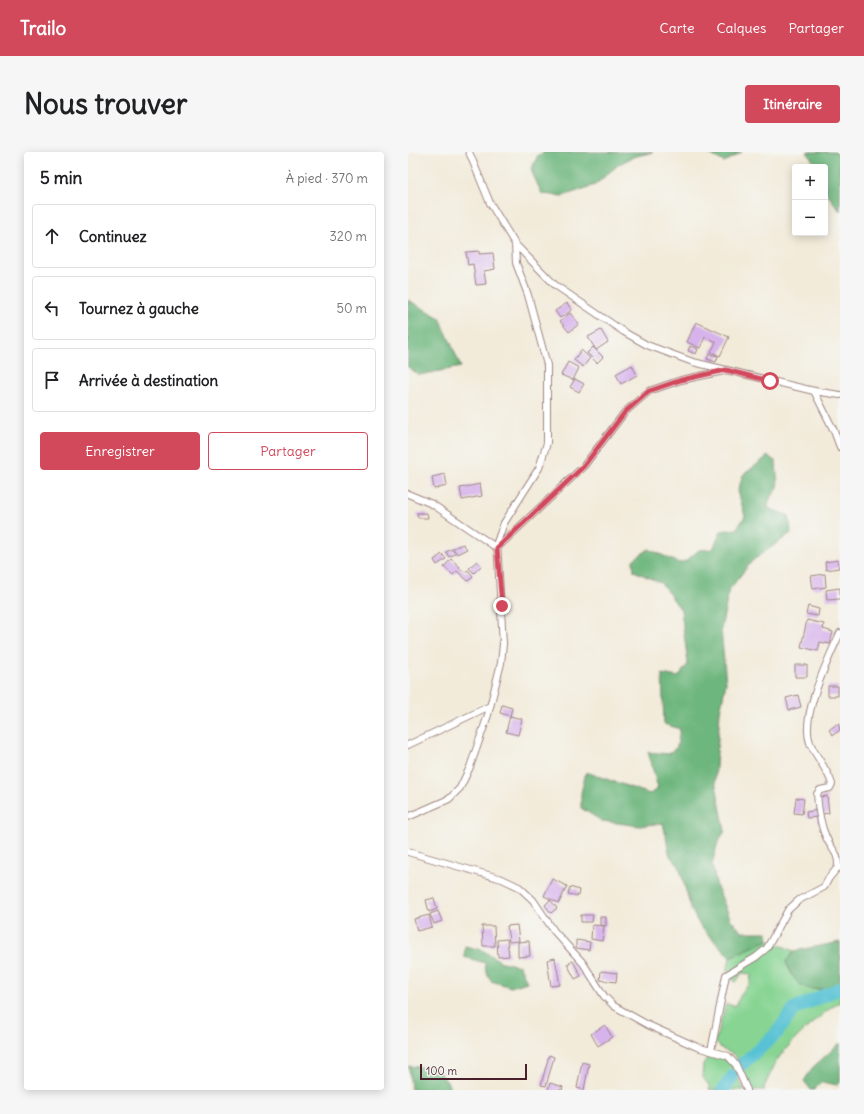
<!DOCTYPE html>
<html lang="fr">
<head>
<meta charset="utf-8">
<style>
  body { margin:0; font-family:Delius,sans-serif; background:#f6f6f6; color:#202124 }
  .controls { position:absolute; right:12px; top:12px; display:grid; overflow:hidden; border-radius:4px; box-shadow:0 2px 10px #0003 }
  .controls button { width:36px; height:36px; display:grid; place-items:center; padding:0; border:0; border-bottom:1px solid #e0e0e0; background:#fff; color:#202124; font:20px sans-serif }
  .scale { position:absolute; left:12px; bottom:10px; width:107px; box-sizing:border-box; padding-left:4px; border:2px solid #4a1f2b; border-top:0; font-size:11px; line-height:14px; white-space:nowrap; color:#4a1f2b; -webkit-text-stroke:3px #f6f6f2; paint-order:stroke }
  .stop { position:absolute; width:12px; height:12px; margin:-9px; border:3px solid #d1495b; border-radius:50%; background:#fff }
  .stop.end { background:#d1495b; border-color:#fff; box-shadow:0 1px 4px #0008 }
  .list { margin:0; padding:0; list-style:none }
  h2 { display:flex; justify-content:space-between; align-items:center; height:52px; margin:0; padding:0 16px; font-size:17px }
  h2 small { font-size:13px; font-weight:400; color:#757577 }
  .list li { display:grid; grid-template-columns:26px 1fr auto; gap:12px; align-items:center; box-sizing:border-box; height:64px; margin:0 8px 8px; padding:0 8px; border:1px solid #e0e0e0; border-radius:4px }
  .list b { display:block; font-size:15px; white-space:nowrap }
  .list em { font-size:13px; font-style:normal; color:#757577 }
  .actions { display:flex; gap:8px; padding:12px 16px }
  .actions a { flex:1; padding:9px 0; border:1px solid #d1495b; border-radius:4px; text-align:center; font-size:14px; color:#d1495b }
  .actions .main { background:#d1495b; color:#fff }
  .icon { flex:none; width:22px; height:22px; fill:none; stroke:currentColor; stroke-width:2; stroke-linecap:round; stroke-linejoin:round }
  .map { position:relative; flex:none; width:432px; height:938px; overflow:hidden; border-radius:4px }
  header { display:flex; align-items:center; gap:24px; box-sizing:border-box; height:56px; padding:0 20px; background:#d1495b; color:#fff }
  header strong { font-size:19px }
  nav { display:flex; gap:22px; margin-inline-start:auto; font-size:14px }
  .intro { display:flex; align-items:center; justify-content:space-between; box-sizing:border-box; height:96px; padding:0 24px }
  h1 { margin:0; font-size:28px }
  .button { padding:10px 18px; border-radius:4px; background:#d1495b; color:#fff; font-size:14px; font-weight:700 }
  main { display:flex; gap:24px; padding:0 24px }
  aside { flex:1; background:#fff; border-radius:4px; box-shadow:0 2px 10px #0003 }
  .map>svg:first-child { display:block }
  .green { fill:#87d493; stroke:#687a5f }
  .forest { fill:#6db67d; stroke:#5c6a54 }
  .lines { fill:none; stroke-linecap:round; stroke-linejoin:round }
  .river { stroke:#58c2d4; stroke-width:13 }
  .building { fill:#d7b3ec }
  .minor-casing { stroke:#9e8582; stroke-width:8 }
  .minor { stroke:#fff; stroke-width:6 }
  .route { stroke:#d1495b; stroke-width:5 }
</style>
</head>
<body>
<header>
<strong>Trailo</strong>
<nav><a>Carte</a><a>Calques</a><a>Partager</a></nav>
</header>
<div class="intro"><h1>Nous trouver</h1><a class="button">Itinéraire</a></div>
<main>
<aside>
<h2>5 min<small>À pied · 370 m</small></h2>
<ul class="list">
<li><svg class="icon" aria-label="ahead" viewBox="0 0 24 24"><path d="M12 20V5M6 11l6-6 6 6"/></svg><div><b>Continuez</b></div><em>320 m</em></li>
<li><svg class="icon" aria-label="left" viewBox="0 0 24 24"><path d="M17 20v-9H6M10 6l-5 5 5 5"/></svg><div><b>Tournez à gauche</b></div><em>50 m</em></li>
<li><svg class="icon" aria-label="arrive" viewBox="0 0 24 24"><path d="M6 21V4h12l-3 4 3 4H6"/></svg><div><b>Arrivée à destination</b></div></li>
</ul>
<div class="actions"><a class="main">Enregistrer</a><a>Partager</a></div>
</aside>
<div class="map">
<svg width="432" height="938" viewBox="0 0 432 938">
  <rect width="100%" height="100%" fill="#f6f6f2"/>
  <filter id="ink" filterUnits="userSpaceOnUse"><feTurbulence type="fractalNoise" baseFrequency=".025" numOctaves="2"/><feDisplacementMap in="SourceGraphic" scale="8" xChannelSelector="R" yChannelSelector="G"/><feConvolveMatrix kernelMatrix="1 2 1 2 8 2 1 2 1" color-interpolation-filters="sRGB"/></filter>
  <filter id="wash" filterUnits="userSpaceOnUse"><feTurbulence type="fractalNoise" baseFrequency=".012" numOctaves="4" result="noise"/><feDisplacementMap in="SourceGraphic" scale="16" xChannelSelector="R" yChannelSelector="G"/><feGaussianBlur stdDeviation="0.9" result="paint"/><feColorMatrix in="noise" values="0 0 0 0 0 0 0 0 0 0 0 0 0 0 0 0 0 1.4 0 .05"/><feComposite in="paint" operator="in"/></filter>
  <g filter="url(#wash)">
    <rect width="100%" height="100%" fill="#f2ebda"/>
    <path class="green" d="M360 788 386 799 378 810 412 837 432 835V850C416 859 378 893 368 910 364 918 360 927 356 935L357 938H344L327 903 314 897 307 890 318 852 327 854 335 839 342 832 343 822 334 821 328 830 322 826 319 821 322 805Z
      M307 903 322 909 336 938H323L314 930 308 938H301L302 935 294 924 295 913 300 904Z"/>
    <path class="forest" d="M137 0H245L225 5 211 12 187 33 155 44 134 42 123 18 130 3Z
      M298 0H334L316 10Z
      M399 0H430L432 7V59L417 39V15H409Z
      M0 148 32 166 53 215 11 223 0 215Z
      M360 304 368 310 370 336 361 348 360 356 381 364 383 381 344 409 321 438 313 477 318 531 312 560 307 628 317 679 310 690 304 712 309 735 323 768 334 780H359L360 788 322 805 292 774 283 757 271 714 262 704 255 671 232 674 194 669 173 656V641L178 620 242 642 250 636 240 600 261 602 269 595 272 577 256 572 254 522 270 525 280 512 273 458 253 431 226 419 225 408 241 397 271 411 278 409 291 398 305 397 313 379 329 377 337 364 330 339 335 323Z
      M432 790V835C401 839 390 841 378 810L386 799Z
      M57 794 74 798 94 810 112 814 119 830 103 835 83 829 78 820 77 811 56 805Z
      M432 891V930L429 933 414 930 406 938H403L396 929 404 916Z
      M1 914 29 917 42 934 43 938H3Z"/>
    <g class="lines">
      <path class="river" d="M333 913 368 882 386 857 432 836
        M315 938 325 924"/>
    </g>
    <g id="blocks">
      <path class="building" d="M71 99V102L85 101 87 117 76 119 78 132 68 133 65 112 60 113 58 100Z
        M159 151 164 158 152 166 147 159Z
        M162 161 171 172 161 180 152 169Z
        M288 170 321 185 312 204 303 200 308 190 297 185 292 196 279 190Z
        M193 178 200 190 188 198 180 185Z
        M282 194 290 197 288 202 280 199Z
        M185 195 195 205 189 211 179 201Z
        M173 198 182 206 175 215 166 208Z
        M301 202 310 204 308 210 299 207Z
        M160 210 171 216 165 228 153 223Z
        M224 213 229 223 213 232 208 222Z
        M167 227 176 232 171 240 162 235Z
        M37 322 39 334 26 337 24 325Z
        M72 332 74 344 54 348 52 336Z
        M9 361H19L20 366H10Z
        M55 392 59 397 49 402 45 396Z
        M44 397 47 402 41 405 38 400Z
        M34 402 38 407 29 413 26 408Z
        M43 407 52 415 51 416 57 420 60 418 65 424 60 429 49 419 45 423 36 415Z
        M430 408 431 416 418 418 417 410Z
        M69 409 73 414 66 421 61 416Z
        M417 422 418 435 405 437 403 424Z
        M432 436V447L419 448 418 438Z
        M400 454 411 457 410 464 398 462Z
        M399 468 416 472 415 477 425 480 422 492 412 490 410 499 393 495Z
        M387 513H399V525H387Z
        M420 534H430V544H420Z
        M390 543 393 555 381 558 378 546Z
        M94 553 104 556 102 564 92 561Z
        M102 564 114 567 110 583 98 580Z
        M430 571 432 578 425 583 421 578Z
        M419 644 421 661 414 662 412 645Z
        M388 646 396 647 394 662 386 661Z
        M411 658 413 671 410 672 409 665 399 666 398 660Z
        M144 727 159 734 151 751 136 744Z
        M162 735 171 738 170 744 160 742Z
        M26 746 29 757 21 760 18 748Z
        M142 748 149 756 143 761 137 753Z
        M30 759 34 769 26 772 22 762Z
        M21 763 24 775 9 779 6 767Z
        M173 763H185L184 770H173Z
        M192 765H198V774L192 773Z
        M109 773 111 789 101 790 99 774Z
        M184 773 196 774 194 789 183 787Z
        M74 774H86L87 794H75Z
        M99 787 101 804 90 805 89 788Z
        M168 788 182 790 181 798 168 796Z
        M121 789 122 804 110 805V790Z
        M147 806 152 833 143 834 139 808Z
        M165 809 173 824 167 827 159 812Z
        M193 819 209 821 208 830 192 828Z
        M197 873 204 885 190 894 183 882Z
        M141 903 146 905 138 934 133 933Z
        M174 910 181 912 176 938 169 936Z
        M142 931 155 935 154 938H140Z"/>
    </g>
  </g>
  <g filter="url(#ink)">
    <use href="#blocks" fill-opacity="0" stroke="#9e8582" stroke-width="1"/>
    <g class="lines">
      <g class="minor-casing">
        <path id="minor" d="M61 0 82 51 107 92 147 133 216 180 239 193 285 210 406 239 432 243
          M406 239 426 279 432 295
          M0 342 24 352 89 396 175 315 217 260 241 239 273 228 316 219
          M0 593 82 554
          M0 665 41 647 52 636 62 615 80 563 93 511 95 492 89 390 96 371 131 316 139 291V213L120 143 108 111 107 92
          M0 700 94 727 111 735 125 748 146 779 175 811 196 844 206 854 240 873 289 895 320 904 328 913 339 938
          M430 716C431 699 423 698 418 685 412 672 410 655 409 642L412 638 422 636 424 632C420 618 408 605 402 591 392 564 420 508 432 481
          M303 899 318 823 348 805 359 796 380 758 391 748 416 735 421 726 431 714"/>
      </g>
      <use href="#minor" class="minor"/>
    </g>
  </g>
  <g class="lines" filter="url(#ink)">
    <path class="route" d="M94 454 89 396 175 315 217 260 241 239 273 228 318 218 362 229"/>
  </g>
</svg>
<div class="controls">
<button>+</button>
<button>−</button>
</div>
<div class="scale">100 m</div>
<div class="stop" style="left:362px;top:229px"></div>
<div class="stop end" style="left:94px;top:454px"></div>
</div>
</main>
</body>
</html>
